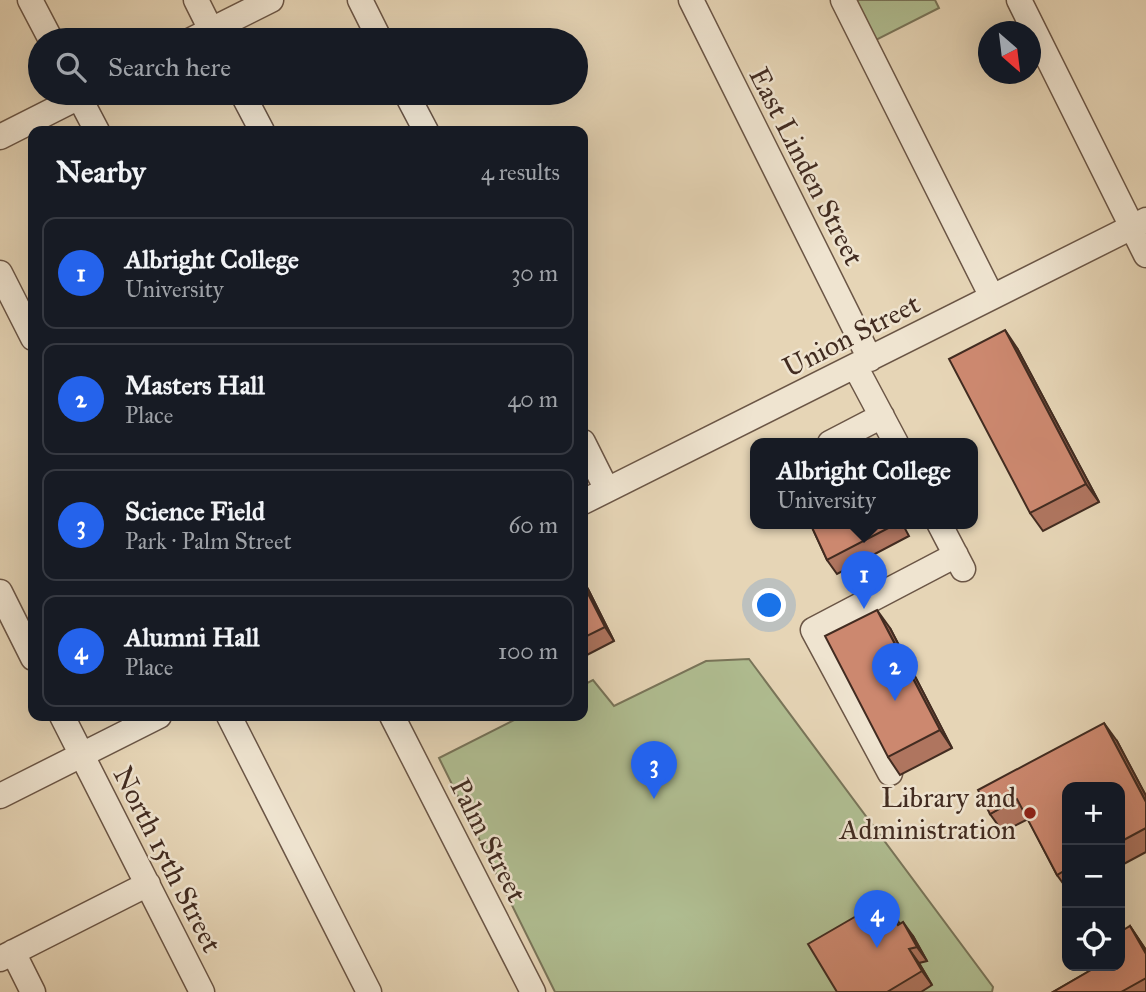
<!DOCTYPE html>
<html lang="en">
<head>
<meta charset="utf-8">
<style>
  body { margin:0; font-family:"IM FELL Great Primer",serif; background:#242831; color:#f1f3f6 }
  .controls { position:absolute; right:21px; bottom:21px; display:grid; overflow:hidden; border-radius:14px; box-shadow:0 7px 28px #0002 }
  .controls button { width:63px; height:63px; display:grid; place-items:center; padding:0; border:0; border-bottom:2px solid #363941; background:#171b24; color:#f1f3f6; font:35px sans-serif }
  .compass { position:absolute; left:978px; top:21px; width:63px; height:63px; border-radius:50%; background:#171b24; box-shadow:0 7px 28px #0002; rotate:152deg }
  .you { position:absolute; left:770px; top:606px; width:24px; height:24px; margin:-18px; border:5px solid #fff; border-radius:50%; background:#1a73e8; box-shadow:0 0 0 10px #1a73e833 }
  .badge { display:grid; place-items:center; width:46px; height:46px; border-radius:50%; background:#2563eb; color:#fff; font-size:23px; font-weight:700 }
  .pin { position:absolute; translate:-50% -58px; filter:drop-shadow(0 2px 4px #0008) }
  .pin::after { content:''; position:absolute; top:37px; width:24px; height:21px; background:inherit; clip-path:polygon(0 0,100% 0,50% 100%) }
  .popup { position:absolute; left:750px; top:438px; width:228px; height:91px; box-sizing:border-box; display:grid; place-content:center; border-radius:14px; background:#171b24; filter:drop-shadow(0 2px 5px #0005); font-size:23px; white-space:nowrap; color:#9ea1a6 }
  .popup b { font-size:26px; color:#f1f3f6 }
  .popup::after { content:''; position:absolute; left:50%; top:100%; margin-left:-14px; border:14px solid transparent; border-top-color:#171b24 }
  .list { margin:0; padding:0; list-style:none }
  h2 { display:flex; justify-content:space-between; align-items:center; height:91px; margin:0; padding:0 28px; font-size:30px }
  h2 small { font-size:23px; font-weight:400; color:#9ea1a6 }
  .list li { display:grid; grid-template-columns:46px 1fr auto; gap:21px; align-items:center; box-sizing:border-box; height:112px; margin:0 14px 14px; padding:0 14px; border:2px solid #363941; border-radius:14px }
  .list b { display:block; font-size:26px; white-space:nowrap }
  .list p { margin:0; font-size:23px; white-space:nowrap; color:#9ea1a6 }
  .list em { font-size:23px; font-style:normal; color:#9ea1a6 }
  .icon { flex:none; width:38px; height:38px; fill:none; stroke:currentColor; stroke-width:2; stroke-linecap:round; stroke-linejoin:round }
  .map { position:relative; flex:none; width:1146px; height:992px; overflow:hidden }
  .search { position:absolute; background:#171b24; box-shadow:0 7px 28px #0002; left:28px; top:28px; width:560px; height:77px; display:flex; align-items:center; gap:18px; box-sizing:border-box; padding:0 24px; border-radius:38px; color:#9ea1a6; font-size:26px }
  .panel { position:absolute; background:#171b24; box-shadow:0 7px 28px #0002; left:28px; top:126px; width:560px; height:595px; border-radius:14px }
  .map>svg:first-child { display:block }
  .green { fill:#b0be92; stroke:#79755a; stroke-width:2 }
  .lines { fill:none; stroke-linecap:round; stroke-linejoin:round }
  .minor-casing { stroke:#6b5646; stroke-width:27 }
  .minor { stroke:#efe4d0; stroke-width:24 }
  .wall { fill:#af755f; stroke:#422c21; stroke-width:2 }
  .shaded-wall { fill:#8f5f4e; stroke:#422c21; stroke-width:2 }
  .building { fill:#cc886f; stroke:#422c21; stroke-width:2 }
  .poi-dot { fill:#8f2418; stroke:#efe4d0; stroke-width:2.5 }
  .labels { text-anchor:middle; stroke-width:5; stroke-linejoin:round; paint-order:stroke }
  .street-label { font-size:28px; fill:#422c21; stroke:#efe4d0 }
  .poi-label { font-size:28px; fill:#422c21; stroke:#efe4d0; text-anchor:end }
</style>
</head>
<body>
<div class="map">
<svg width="1146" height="992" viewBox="0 0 1146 992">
  <rect width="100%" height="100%" fill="#e6d5b6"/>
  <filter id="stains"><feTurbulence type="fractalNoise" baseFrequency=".00286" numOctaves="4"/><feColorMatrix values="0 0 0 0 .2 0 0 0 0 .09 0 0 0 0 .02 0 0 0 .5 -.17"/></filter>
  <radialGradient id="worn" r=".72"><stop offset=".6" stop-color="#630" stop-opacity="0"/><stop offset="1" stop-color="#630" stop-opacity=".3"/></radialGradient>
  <path class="green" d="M854 0H935L939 8 874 41Z
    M749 659 993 987 992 992H555L439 758 522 716H583V685L593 680 614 706 706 661Z"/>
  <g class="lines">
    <g class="minor-casing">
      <path id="minor" d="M30 0 51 40
        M196 0 216 40
        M360 0 380 40
        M691 0 870 359
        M843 0 992 297
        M1019 0 1146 255
        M191 40 271 0
        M77 93 97 131
        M242 93 262 131
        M406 93 426 131
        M0 137 87 93
        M0 273 33 338
        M855 366 896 443
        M583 442 607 490
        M830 443 882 416
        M583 502 1146 220
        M939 523 963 569
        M0 592 33 658
        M62 716 202 992
        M229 716 369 992
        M392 716 533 992
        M890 773 813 630 956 555
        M0 796 159 716
        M13 952 33 992
        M0 959 148 884"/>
    </g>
    <use href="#minor" class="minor"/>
  </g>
  <path class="wall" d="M1017 348 1099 502 1043 531 1030 513Z
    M810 523H902L909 536 837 574 827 560Z
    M583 581 588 589 614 641 583 657Z
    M890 628 952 748 900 775 888 757Z
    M1117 741 1146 796V852L1120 866V787H1067V889L1057 875 1028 819 1003 832 990 814Z
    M884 900 900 924 913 936 927 961 919 963 932 985 921 992H837Z
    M1130 926 1146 950V992H1053L1098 966Z"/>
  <path class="shaded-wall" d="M1005 330 1017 348 1099 502 1086 484Z
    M583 581 588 589 614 641 605 627 583 584Z
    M877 610 890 628 952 748 940 730Z
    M1104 723 1117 741 1146 796V802Z
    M903 922 913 936 927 961 917 947Z
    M1130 926 1146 950V954Z
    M909 949 919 963 932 985 922 971Z"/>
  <path class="building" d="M1005 330 1086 484 1030 513 949 359Z
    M810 523H898L827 560Z
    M583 584 605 627 583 638Z
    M877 610 940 730 888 757 825 636Z
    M1104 723 1146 802V828L1120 842V787H1067V869L1057 875 1017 799 990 814 978 790Z
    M884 900 898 925 903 922 917 947 909 949 922 971 887 992H837L808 944Z
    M1130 926 1146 954V978L1121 992H1053L1098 966H1120V932Z"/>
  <circle class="poi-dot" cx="1030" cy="813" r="7"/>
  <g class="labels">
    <g class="street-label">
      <text transform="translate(807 166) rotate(63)" y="10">East Linden Street</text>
      <text transform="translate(851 335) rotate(-27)" y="10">Union Street</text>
      <text transform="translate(489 840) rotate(63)" y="10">Palm Street</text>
      <text transform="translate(168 859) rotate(63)" y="10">North 15th Street</text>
    </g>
    <g class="poi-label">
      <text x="1016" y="807">Library and<tspan x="1016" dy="32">Administration</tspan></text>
    </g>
  </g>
  <rect width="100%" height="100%" filter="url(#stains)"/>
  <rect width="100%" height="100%" fill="url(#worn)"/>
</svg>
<div class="controls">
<button>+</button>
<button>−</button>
<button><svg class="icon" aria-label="locate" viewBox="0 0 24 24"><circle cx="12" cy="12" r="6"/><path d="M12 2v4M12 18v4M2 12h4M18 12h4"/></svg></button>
</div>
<svg class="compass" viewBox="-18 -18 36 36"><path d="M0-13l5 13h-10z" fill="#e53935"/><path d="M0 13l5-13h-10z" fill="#9ea1a6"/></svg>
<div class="you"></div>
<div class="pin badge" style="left:864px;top:609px">1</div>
<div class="popup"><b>Albright College</b>University</div>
<div class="pin badge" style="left:895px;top:701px">2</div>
<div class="pin badge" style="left:654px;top:799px">3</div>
<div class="pin badge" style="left:877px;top:948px">4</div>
<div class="search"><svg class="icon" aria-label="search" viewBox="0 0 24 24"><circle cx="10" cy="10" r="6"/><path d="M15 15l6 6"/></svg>Search here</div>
<section class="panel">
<h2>Nearby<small>4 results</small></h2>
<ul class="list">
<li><span class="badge">1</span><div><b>Albright College</b><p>University</p></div><em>30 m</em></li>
<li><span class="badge">2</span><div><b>Masters Hall</b><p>Place</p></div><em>40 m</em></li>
<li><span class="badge">3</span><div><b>Science Field</b><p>Park · Palm Street</p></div><em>60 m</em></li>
<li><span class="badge">4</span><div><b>Alumni Hall</b><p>Place</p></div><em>100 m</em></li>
</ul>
</section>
</div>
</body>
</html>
